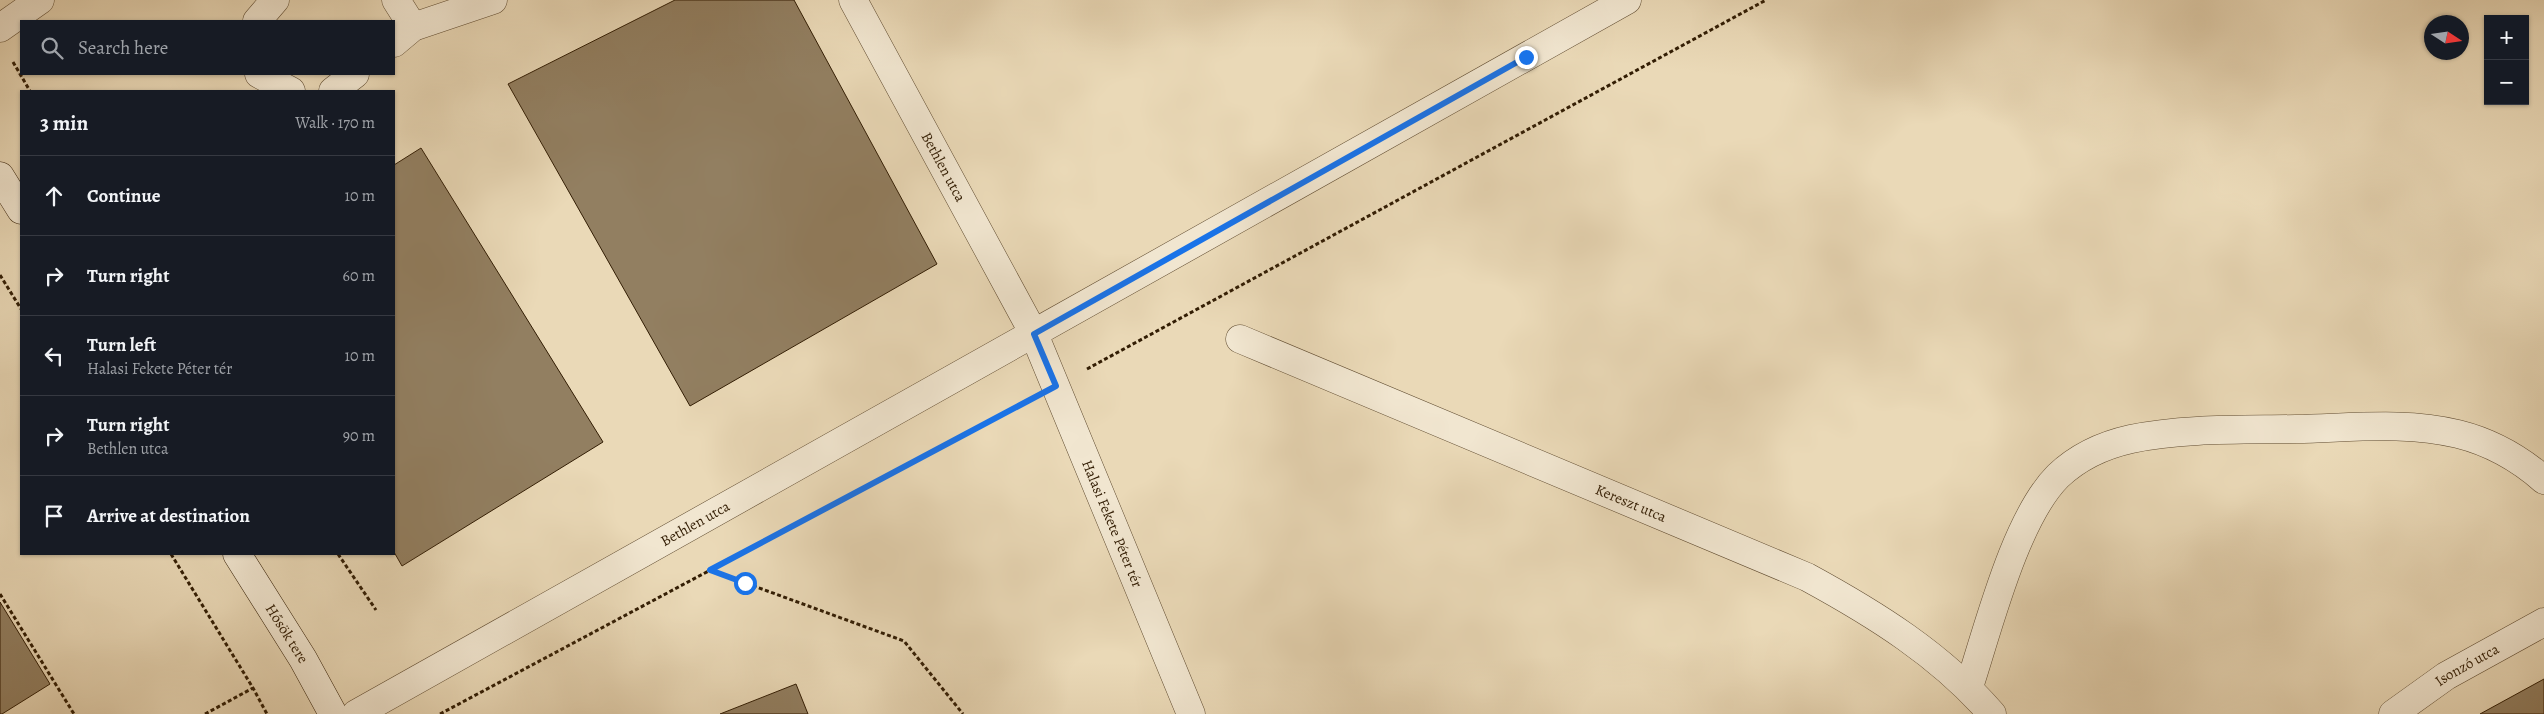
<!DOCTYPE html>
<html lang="en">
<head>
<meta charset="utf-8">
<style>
  body { margin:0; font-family:Alegreya,serif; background:#242831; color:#f1f3f6 }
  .controls { position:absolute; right:15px; top:15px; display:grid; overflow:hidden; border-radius:0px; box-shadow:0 1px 4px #0004 }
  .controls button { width:45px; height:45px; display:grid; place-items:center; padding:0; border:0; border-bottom:1px solid #363941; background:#171b24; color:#f1f3f6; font:25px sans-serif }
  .compass { position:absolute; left:2424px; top:15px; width:45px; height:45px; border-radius:50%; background:#171b24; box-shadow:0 1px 4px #0004; rotate:102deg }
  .stop { position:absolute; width:15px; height:15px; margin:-11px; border:4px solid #1a73e8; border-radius:50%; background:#fff }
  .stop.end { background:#1a73e8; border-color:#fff; box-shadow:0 1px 5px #0008 }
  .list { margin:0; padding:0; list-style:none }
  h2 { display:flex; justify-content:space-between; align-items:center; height:65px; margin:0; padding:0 20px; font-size:21px }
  h2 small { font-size:16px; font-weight:400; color:#9ea1a6 }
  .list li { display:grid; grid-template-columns:32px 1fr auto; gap:15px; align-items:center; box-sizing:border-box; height:80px; padding:0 20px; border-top:1px solid #363941 }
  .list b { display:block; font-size:19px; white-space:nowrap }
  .list p { margin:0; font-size:16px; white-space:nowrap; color:#9ea1a6 }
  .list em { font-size:16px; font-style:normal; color:#9ea1a6 }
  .icon { flex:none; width:28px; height:28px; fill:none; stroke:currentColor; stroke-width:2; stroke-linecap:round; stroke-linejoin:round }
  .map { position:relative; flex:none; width:2544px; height:714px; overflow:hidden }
  .search { position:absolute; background:#171b24; box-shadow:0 1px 4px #0004; left:20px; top:20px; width:375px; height:55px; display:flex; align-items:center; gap:12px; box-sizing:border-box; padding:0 18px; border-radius:0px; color:#9ea1a6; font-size:19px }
  .panel { position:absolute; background:#171b24; box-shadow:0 1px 4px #0004; left:20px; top:90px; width:375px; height:465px; border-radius:0px }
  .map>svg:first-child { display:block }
  .building { fill:#927f61; stroke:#321d04 }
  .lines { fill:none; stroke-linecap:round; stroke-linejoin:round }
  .street-casing { stroke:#604c31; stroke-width:29 }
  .secondary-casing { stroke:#321d04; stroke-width:29 }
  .path { stroke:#321d04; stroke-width:3; stroke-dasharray:4 2.5; stroke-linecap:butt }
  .street { stroke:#f1e6d0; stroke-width:28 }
  .secondary { stroke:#f1e6d0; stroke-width:28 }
  .route { stroke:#1a73e8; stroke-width:6 }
  .labels { text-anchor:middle; stroke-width:4; stroke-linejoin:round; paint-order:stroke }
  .street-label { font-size:15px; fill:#321d04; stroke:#f1e6d0 }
</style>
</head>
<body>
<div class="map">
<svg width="2544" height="714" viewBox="0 0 2544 714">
  <rect width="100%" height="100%" fill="#ead9b7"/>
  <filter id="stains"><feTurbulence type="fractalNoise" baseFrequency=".004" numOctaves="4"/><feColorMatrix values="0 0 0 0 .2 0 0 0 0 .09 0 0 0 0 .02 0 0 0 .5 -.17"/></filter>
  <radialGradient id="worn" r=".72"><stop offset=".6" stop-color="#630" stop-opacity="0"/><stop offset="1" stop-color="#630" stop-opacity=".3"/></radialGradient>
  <path class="building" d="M675 0H794L937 264 690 406 508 84Z
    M421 148 603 442 402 566 394 552V165Z
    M0 602 50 684 2 714H0Z
    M2544 679V714H2480Z
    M796 684 808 714H720Z"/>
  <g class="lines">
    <g class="street-casing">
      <g id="street">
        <path d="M396 0 413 27"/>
        <path id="s1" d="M853 0 1034 334 1191 714"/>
        <path d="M257 21 275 0"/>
        <path d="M0 28 40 0"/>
        <path d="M394 43 413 27 493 0"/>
        <path d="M259 74 291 91"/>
        <path d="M333 91 355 74"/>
        <path id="s2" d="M1240 339 1807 577C1875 614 1941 655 1992 714"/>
        <path d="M1969 687C1988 629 2015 519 2058 476 2078 457 2104 445 2131 439 2183 428 2243 430 2296 429 2350 428 2406 421 2458 434 2490 442 2519 458 2544 480"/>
        <path id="s3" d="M356 714 1627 0"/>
        <path id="s4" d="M2393 714 2446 676 2544 622"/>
      </g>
    </g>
    <g class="secondary-casing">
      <g id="secondary">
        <path d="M0 176 21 210"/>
        <path id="s5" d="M237 554 303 659 333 714"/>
      </g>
    </g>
    <path class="path" d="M13 62 30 91
      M0 275 21 309
      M1087 369 1766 0
      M171 554 253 688 267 714
      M338 554 376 610
      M710 570 904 641 963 714
      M0 594 74 714
      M205 714 253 688
      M440 714 1024 403"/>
    <use href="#street" class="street"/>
    <use href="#secondary" class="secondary"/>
  </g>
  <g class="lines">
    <path class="route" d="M745 583 710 570 1056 386 1034 334 1526 57"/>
  </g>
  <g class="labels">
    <g class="street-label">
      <text dy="5" stroke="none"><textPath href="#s1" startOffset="190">Bethlen utca</textPath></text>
      <text dy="5" stroke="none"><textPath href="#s2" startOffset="424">Kereszt utca</textPath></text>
      <text dy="5" stroke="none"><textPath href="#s3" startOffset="389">Bethlen utca</textPath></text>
      <text dy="5" stroke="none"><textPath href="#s1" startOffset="585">Halasi Fekete Péter tér</textPath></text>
      <text dy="5" stroke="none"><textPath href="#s5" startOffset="94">Hősök tere</textPath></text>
      <text dy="5" stroke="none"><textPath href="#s4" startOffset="89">Isonzó utca</textPath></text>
    </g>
  </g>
  <rect width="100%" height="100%" filter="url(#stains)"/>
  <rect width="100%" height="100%" fill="url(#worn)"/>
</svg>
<div class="controls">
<button>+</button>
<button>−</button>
</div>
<svg class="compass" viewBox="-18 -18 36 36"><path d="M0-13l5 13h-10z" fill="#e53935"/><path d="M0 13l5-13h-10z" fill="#9ea1a6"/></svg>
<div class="stop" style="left:745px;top:583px"></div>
<div class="stop end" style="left:1526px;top:57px"></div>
<div class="search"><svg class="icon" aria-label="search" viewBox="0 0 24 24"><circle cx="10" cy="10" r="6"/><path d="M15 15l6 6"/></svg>Search here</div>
<section class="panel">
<h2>3 min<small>Walk · 170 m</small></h2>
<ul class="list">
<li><svg class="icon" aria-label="ahead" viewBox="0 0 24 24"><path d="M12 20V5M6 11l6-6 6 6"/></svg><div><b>Continue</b></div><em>10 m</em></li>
<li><svg class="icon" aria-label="right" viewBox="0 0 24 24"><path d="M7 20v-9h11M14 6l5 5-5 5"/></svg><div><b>Turn right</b></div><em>60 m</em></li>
<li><svg class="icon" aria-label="left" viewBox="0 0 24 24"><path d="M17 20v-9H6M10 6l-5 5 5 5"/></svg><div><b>Turn left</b><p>Halasi Fekete Péter tér</p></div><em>10 m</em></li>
<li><svg class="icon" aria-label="right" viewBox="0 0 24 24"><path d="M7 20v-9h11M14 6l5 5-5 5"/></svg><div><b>Turn right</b><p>Bethlen utca</p></div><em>90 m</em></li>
<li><svg class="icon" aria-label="arrive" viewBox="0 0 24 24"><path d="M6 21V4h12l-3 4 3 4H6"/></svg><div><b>Arrive at destination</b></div></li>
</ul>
</section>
</div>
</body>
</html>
